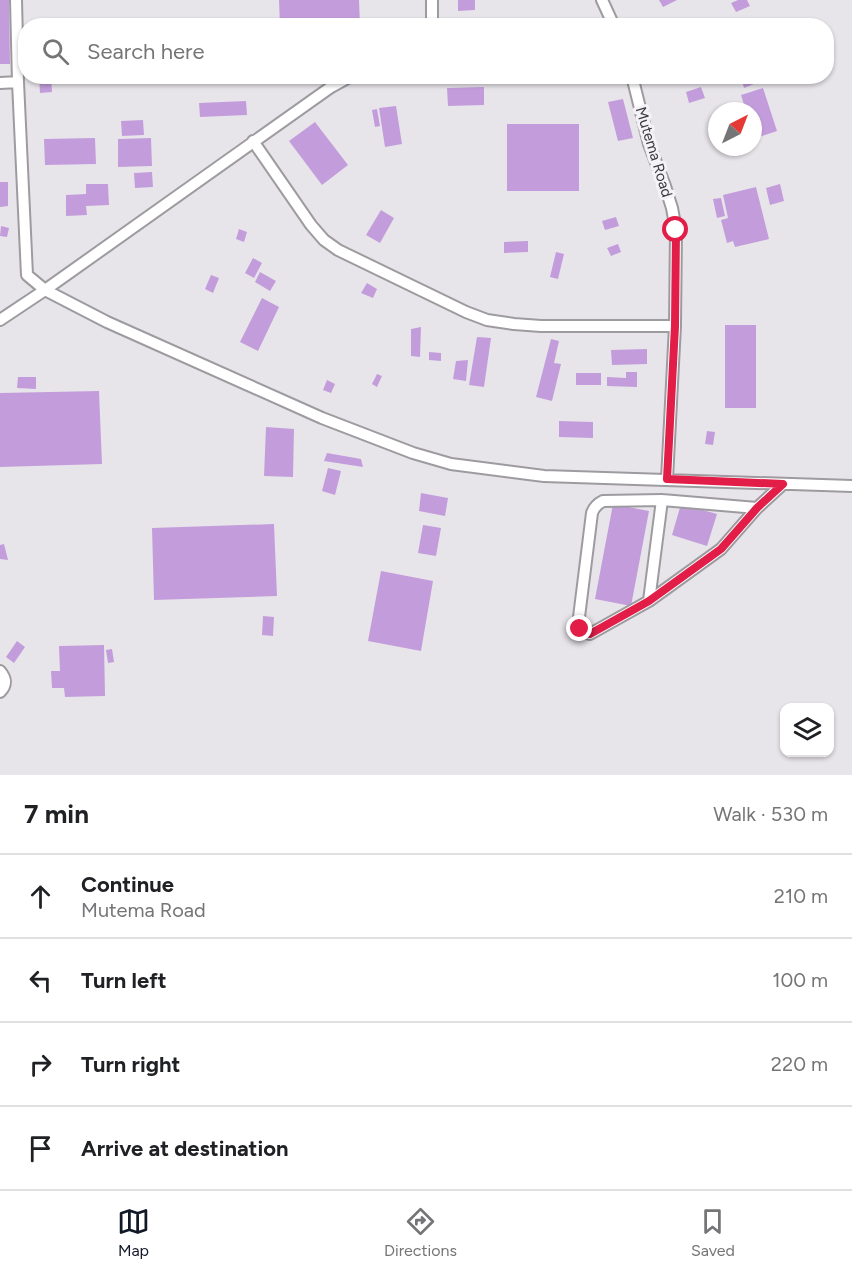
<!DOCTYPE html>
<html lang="en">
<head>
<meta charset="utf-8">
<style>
  body { margin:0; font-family:Figtree,sans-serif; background:#f6f6f6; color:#202124 }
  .controls { position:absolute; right:18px; bottom:18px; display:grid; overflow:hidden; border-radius:12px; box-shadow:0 2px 4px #0004 }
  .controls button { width:54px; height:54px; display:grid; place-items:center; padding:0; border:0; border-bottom:2px solid #e0e0e0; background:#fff; color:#202124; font:30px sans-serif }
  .compass { position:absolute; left:708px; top:102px; width:54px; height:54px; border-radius:50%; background:#fff; box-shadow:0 2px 4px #0004; rotate:42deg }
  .stop { position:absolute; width:18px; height:18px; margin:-14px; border:4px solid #e11d48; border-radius:50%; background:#fff }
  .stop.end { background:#e11d48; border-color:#fff; box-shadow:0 2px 6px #0008 }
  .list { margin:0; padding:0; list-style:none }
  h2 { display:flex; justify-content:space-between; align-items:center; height:78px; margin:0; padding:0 24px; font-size:26px }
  h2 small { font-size:20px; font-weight:400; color:#757577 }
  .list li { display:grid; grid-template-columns:39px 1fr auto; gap:18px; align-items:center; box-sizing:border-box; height:84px; padding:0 24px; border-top:2px solid #e0e0e0 }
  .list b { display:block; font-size:22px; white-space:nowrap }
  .list p { margin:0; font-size:20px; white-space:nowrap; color:#757577 }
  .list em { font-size:20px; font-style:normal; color:#757577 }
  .icon { flex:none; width:33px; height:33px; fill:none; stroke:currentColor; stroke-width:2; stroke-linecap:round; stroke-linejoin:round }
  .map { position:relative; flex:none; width:852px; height:775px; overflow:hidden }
  .search { position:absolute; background:#fff; box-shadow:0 2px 4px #0004; left:18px; right:18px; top:18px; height:66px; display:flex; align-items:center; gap:15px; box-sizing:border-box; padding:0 21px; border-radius:24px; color:#757577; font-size:22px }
  .sheet { height:414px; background:#fff }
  nav { display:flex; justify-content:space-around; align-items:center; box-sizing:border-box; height:84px; border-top:2px solid #e0e0e0; background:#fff; font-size:16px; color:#757577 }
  nav a { display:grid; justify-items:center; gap:3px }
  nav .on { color:#111827 }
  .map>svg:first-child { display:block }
  .building { fill:#c39ddb }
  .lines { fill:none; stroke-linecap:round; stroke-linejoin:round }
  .minor-casing { stroke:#9e9ba0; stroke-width:14 }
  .minor { stroke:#fff; stroke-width:10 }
  .route { stroke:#e11d48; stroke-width:8 }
  .labels { text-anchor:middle; stroke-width:6; stroke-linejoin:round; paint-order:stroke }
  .street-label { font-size:15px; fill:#3b3a3c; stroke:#f5f2f7 }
</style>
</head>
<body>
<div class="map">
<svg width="852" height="775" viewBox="0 0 852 775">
  <rect width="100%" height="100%" fill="#e8e5ea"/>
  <path class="building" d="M0 0H9L10 64H0Z
    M279 0H359L360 26H280Z
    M458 0H475V10L458 11Z
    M659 0H677L663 7Z
    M738 0H747L750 6 736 12 731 3Z
    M39 76H51L52 92 40 93Z
    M720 76H737L738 79 723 84Z
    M745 76H763L764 80 744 88 741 78Z
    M484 87V105L448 106 447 88Z
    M701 87 705 98 689 103 686 92Z
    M763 88 777 131 753 139V111H746L741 95Z
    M623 99 633 138 618 141 608 102Z
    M246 101 247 115 200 117 199 103Z
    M396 106 402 144 385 147 379 108Z
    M377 109 380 126 375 127 372 110Z
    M143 120 144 135 122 136 121 121Z
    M315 122 348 165 322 185 289 141Z
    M507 124H579V191H507Z
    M95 138 96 164 45 165 44 139Z
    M151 138 152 166 118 167V139Z
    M152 172 153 187 135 188 134 173Z
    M0 182H8V206L0 207Z
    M86 184H108L109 205 86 206 87 215 66 216V195L86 194Z
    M780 184 784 201 770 205 766 188Z
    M756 187 769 239 735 247 733 241 727 243 721 220 728 218 723 195Z
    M721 198 725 216 717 218 713 199Z
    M381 210 394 218 380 243 366 235Z
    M616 217 619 226 605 230 602 221Z
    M1 226 9 228 7 237 0 236Z
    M239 229 247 232 244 242 236 239Z
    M528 241V252L504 253V242Z
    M618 244 621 252 611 256 607 248Z
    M556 252 564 254 558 279 550 277Z
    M253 258 262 263 254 278 245 273Z
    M260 272 276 281 270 291 255 282Z
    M211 275 219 278 213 293 205 289Z
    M367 283 377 289 373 298 361 293Z
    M262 298 279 307 258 351 240 342Z
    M725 325H756V408H725Z
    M421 327 420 357 411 356V329Z
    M477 337 491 338 484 387 469 385Z
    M551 339 559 341 554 363 561 364 552 401 536 397Z
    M647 349V364L612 365 611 350Z
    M429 352 441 353V361L429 360Z
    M468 360 466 381 453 379 456 361Z
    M626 372H637V387L607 386V377L626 378Z
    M576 373H601V385H576Z
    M377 374 382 376 377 387 372 384Z
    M18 377H36V389L17 388Z
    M327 380 335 384 331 393 323 390Z
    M99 391 102 464 0 467V393Z
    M559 421 593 422V438L559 437Z
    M266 427 294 429 293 477 264 476Z
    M707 431 715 432 713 445 705 444Z
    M327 453 361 459 363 467 324 461Z
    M328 468 341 471 335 495 322 491Z
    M421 493 448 498 445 516 419 511Z
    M613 504 649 511 631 606 595 599Z
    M681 504 717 514 707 546 672 535Z
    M274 524 277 596 154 600 152 528Z
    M423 525 441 528 436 556 418 553Z
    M4 544 8 560 0 559V545Z
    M381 571 433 581 421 651 368 641Z
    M263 616 274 617 273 636 262 635Z
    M17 641 25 647 14 663 6 657Z
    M104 645 105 696 65 697 64 688H52L51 671H60L59 646Z
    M112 649 114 662 108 663 106 650Z"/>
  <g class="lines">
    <g class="minor-casing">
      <path id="minor" d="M16 0 18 82 27 275 45 290 107 322 322 418 413 453 451 464 544 476 852 486
        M432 0V26
        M602 0 614 26
        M632 76 649 144 665 186 672 208 676 230 675 326 667 479
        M0 83 18 82
        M253 141 311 225 324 240 338 250 466 312 487 320 514 324 541 326H675
        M0 320 45 290 331 87 351 76
        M757 508 662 500 603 501C597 504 594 507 592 513L578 625C581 631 584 633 590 634L649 601 721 549 757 508 783 484
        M649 601 662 500
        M0 671C6 678 7 685 0 692"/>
    </g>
    <use href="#minor" class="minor"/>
  </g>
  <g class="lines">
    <path class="route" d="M580 629 585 633 590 634 649 601 721 549 757 508 783 484 667 479 675 326 676 230"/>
  </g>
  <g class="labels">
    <g class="street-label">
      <text transform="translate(654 152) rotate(73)" y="5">Mutema Road</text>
    </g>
  </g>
</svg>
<div class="controls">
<button><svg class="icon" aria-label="layers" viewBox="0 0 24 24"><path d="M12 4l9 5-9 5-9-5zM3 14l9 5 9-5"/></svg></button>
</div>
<svg class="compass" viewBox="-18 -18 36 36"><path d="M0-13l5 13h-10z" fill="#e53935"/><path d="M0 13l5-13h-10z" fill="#757577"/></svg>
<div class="stop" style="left:676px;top:230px"></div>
<div class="stop end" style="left:580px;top:629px"></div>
<div class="search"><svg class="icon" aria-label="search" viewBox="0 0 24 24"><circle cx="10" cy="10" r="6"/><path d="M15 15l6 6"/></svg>Search here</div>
</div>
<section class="sheet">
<h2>7 min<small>Walk · 530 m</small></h2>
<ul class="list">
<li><svg class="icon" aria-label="ahead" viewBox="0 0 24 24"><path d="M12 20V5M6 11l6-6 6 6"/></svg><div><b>Continue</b><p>Mutema Road</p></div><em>210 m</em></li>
<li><svg class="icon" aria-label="left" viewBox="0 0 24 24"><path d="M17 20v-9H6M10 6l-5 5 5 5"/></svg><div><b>Turn left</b></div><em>100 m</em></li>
<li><svg class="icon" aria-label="right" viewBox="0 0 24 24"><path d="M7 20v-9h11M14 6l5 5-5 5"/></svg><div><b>Turn right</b></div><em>220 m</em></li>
<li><svg class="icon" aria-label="arrive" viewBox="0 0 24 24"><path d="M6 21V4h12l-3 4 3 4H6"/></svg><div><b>Arrive at destination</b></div></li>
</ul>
</section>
<nav>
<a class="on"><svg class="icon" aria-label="map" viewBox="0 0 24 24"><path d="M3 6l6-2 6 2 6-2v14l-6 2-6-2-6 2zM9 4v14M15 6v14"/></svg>Map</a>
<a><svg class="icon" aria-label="directions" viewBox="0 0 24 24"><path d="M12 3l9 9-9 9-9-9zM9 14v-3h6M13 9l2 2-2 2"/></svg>Directions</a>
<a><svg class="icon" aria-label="saved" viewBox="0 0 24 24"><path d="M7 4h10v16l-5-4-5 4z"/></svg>Saved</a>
</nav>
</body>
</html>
